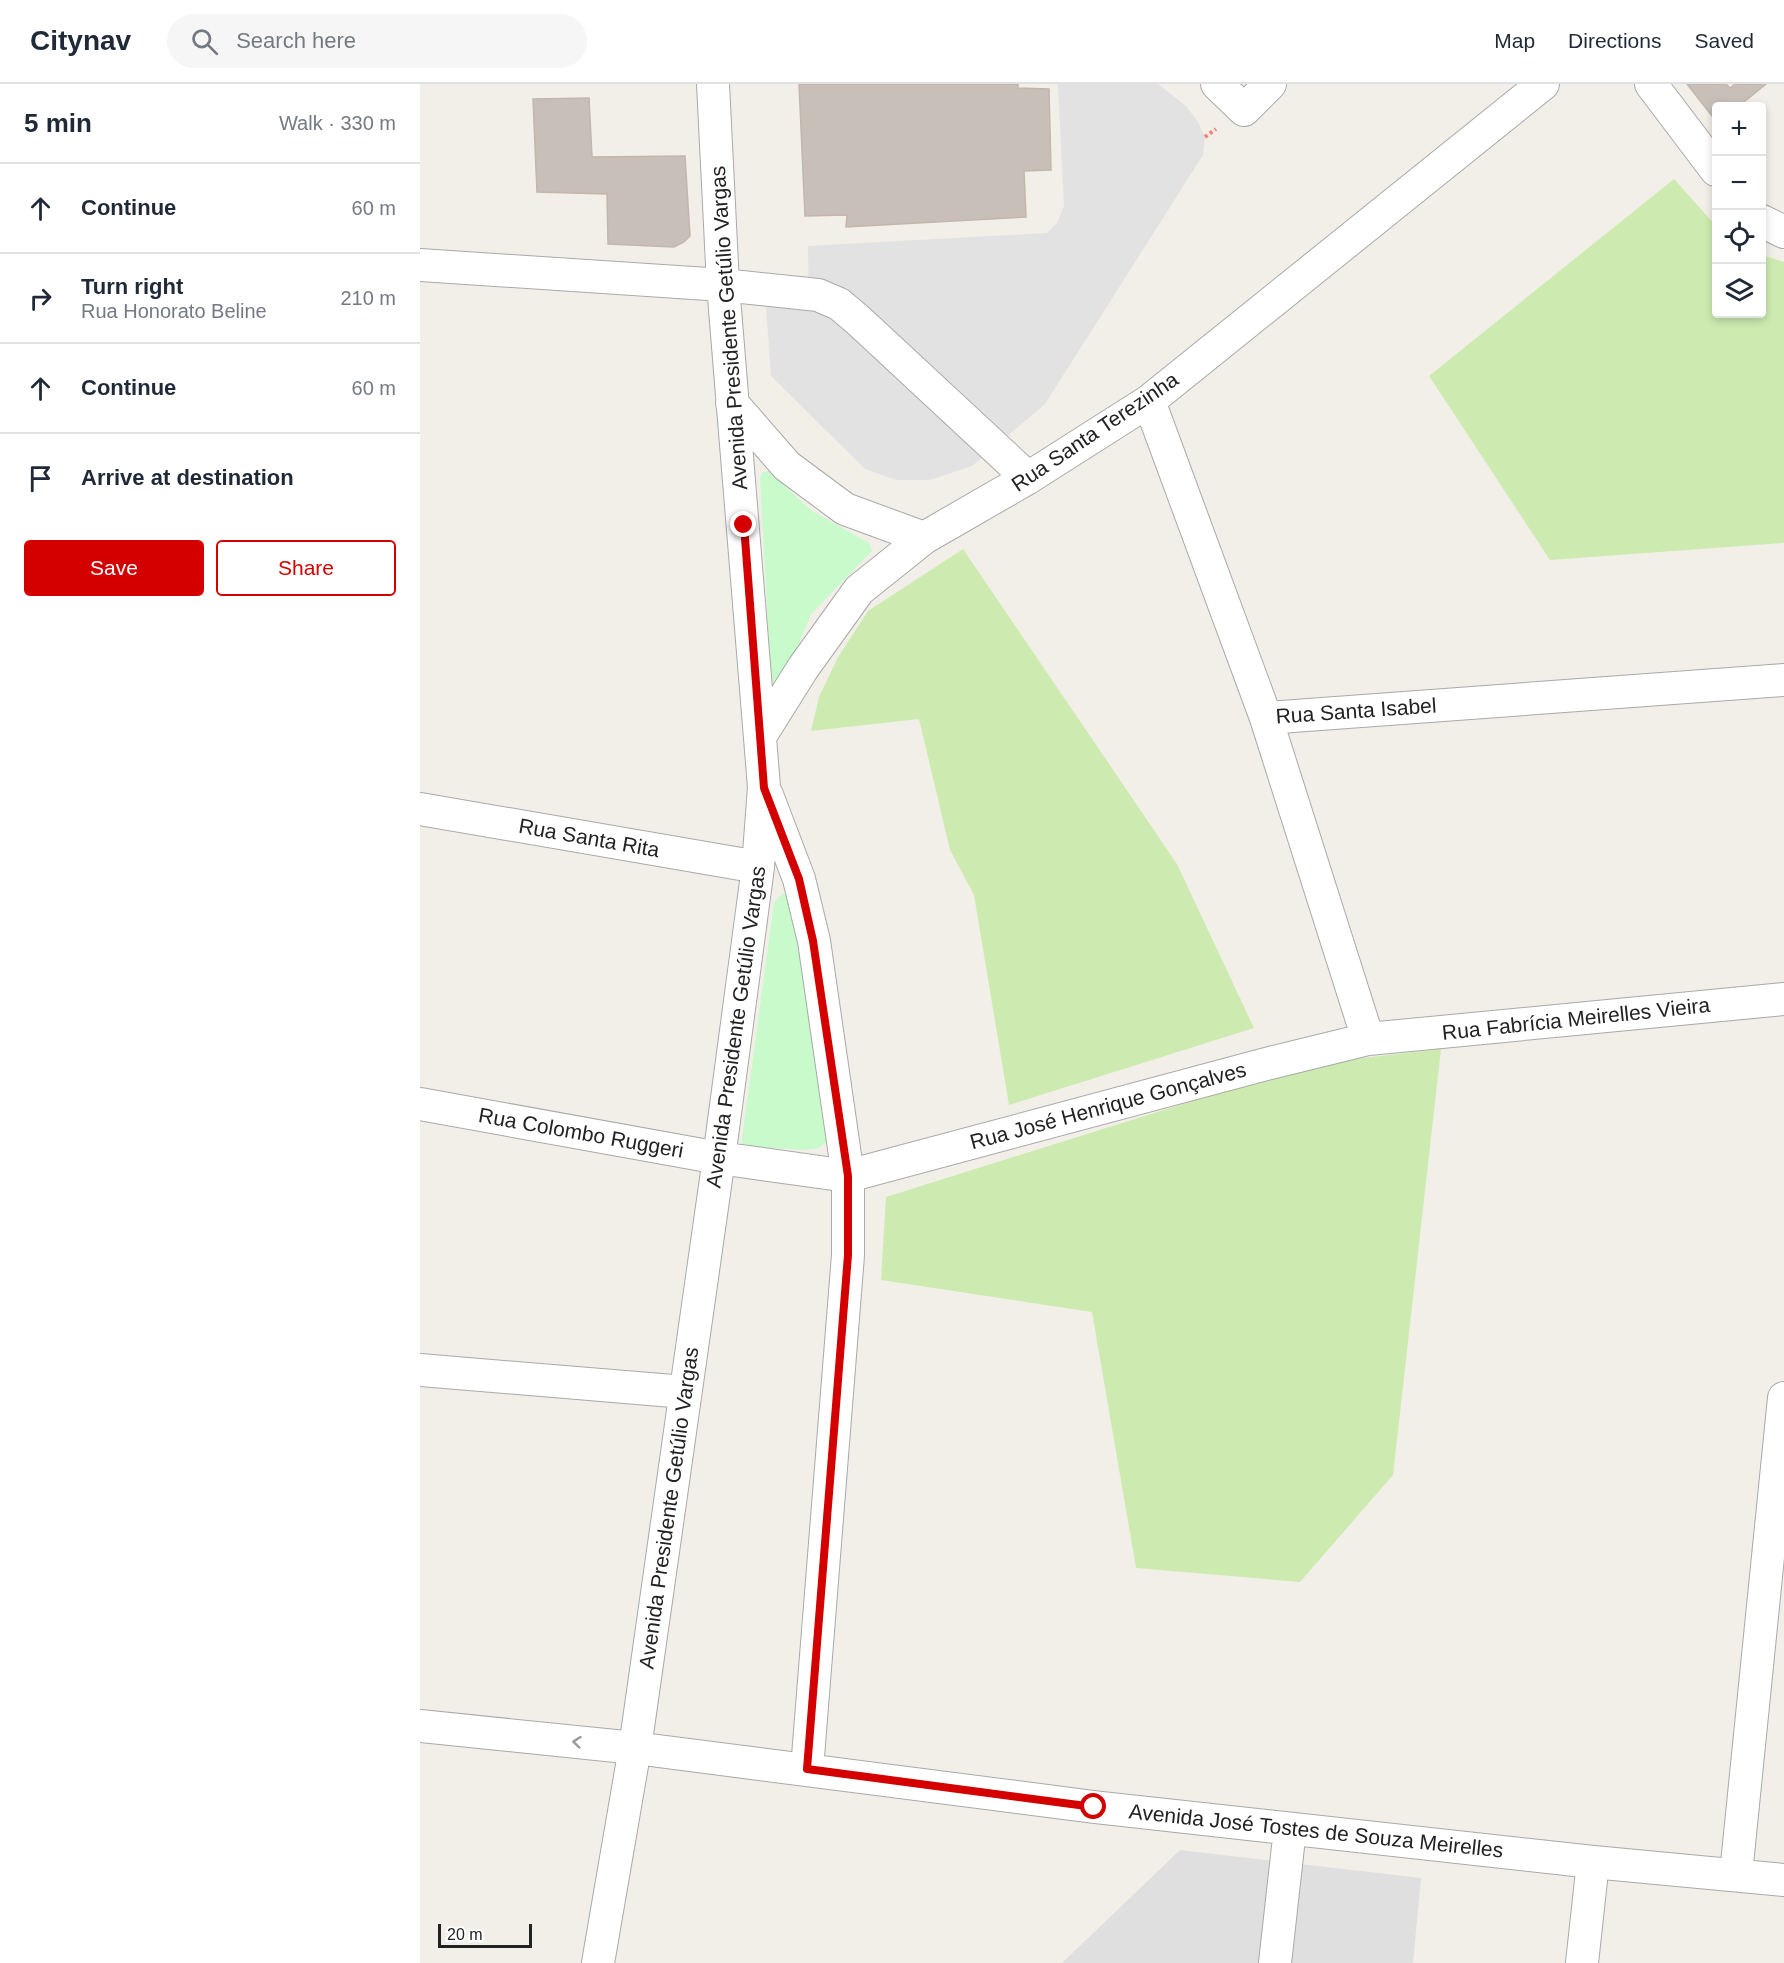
<!DOCTYPE html>
<html lang="en">
<head>
<meta charset="utf-8">
<style>
  body { margin:0; font-family:Helvetica,sans-serif; background:#f6f6f7; color:#1f2937 }
  .controls { position:absolute; right:18px; top:18px; display:grid; overflow:hidden; border-radius:6px; box-shadow:0 3px 9px #0003 }
  .controls button { width:54px; height:54px; display:grid; place-items:center; padding:0; border:0; border-bottom:2px solid #e0e1e3; background:#fff; color:#1f2937; font:30px sans-serif }
  .scale { position:absolute; left:18px; bottom:15px; width:94px; box-sizing:border-box; padding-left:6px; border:3px solid #222; border-top:0; font-size:16px; line-height:21px; white-space:nowrap; color:#222; -webkit-text-stroke:4px #fff; paint-order:stroke }
  .stop { position:absolute; width:18px; height:18px; margin:-14px; border:4px solid #d40000; border-radius:50%; background:#fff }
  .stop.end { background:#d40000; border-color:#fff; box-shadow:0 2px 6px #0008 }
  .list { margin:0; padding:0; list-style:none }
  h2 { display:flex; justify-content:space-between; align-items:center; height:78px; margin:0; padding:0 24px; font-size:26px }
  h2 small { font-size:20px; font-weight:400; color:#747a83 }
  .list li { display:grid; grid-template-columns:39px 1fr auto; gap:18px; align-items:center; box-sizing:border-box; height:90px; padding:0 24px; border-top:2px solid #e0e1e3 }
  .list b { display:block; font-size:22px; white-space:nowrap }
  .list p { margin:0; font-size:20px; white-space:nowrap; color:#747a83 }
  .list em { font-size:20px; font-style:normal; color:#747a83 }
  .actions { display:flex; gap:12px; padding:18px 24px }
  .actions a { flex:1; padding:14px 0; border:2px solid #d40000; border-radius:6px; text-align:center; font-size:21px; color:#d40000 }
  .actions .main { background:#d40000; color:#fff }
  .icon { flex:none; width:33px; height:33px; fill:none; stroke:currentColor; stroke-width:2; stroke-linecap:round; stroke-linejoin:round }
  .map { position:relative; flex:none; width:1364px; height:1879px; overflow:hidden }
  header { display:flex; align-items:center; gap:36px; box-sizing:border-box; height:84px; padding:0 30px; background:#fff; border-bottom:2px solid #e0e1e3 }
  header strong { font-size:28px }
  nav { display:flex; gap:33px; margin-inline-start:auto; font-size:21px }
  .search { width:420px; height:54px; background:#f6f6f7; display:flex; align-items:center; gap:15px; box-sizing:border-box; padding:0 21px; border-radius:33px; color:#747a83; font-size:22px }
  main { display:flex }
  aside { flex:1; background:#fff }
  .map>svg:first-child { display:block }
  .residential { fill:#e0dfdf }
  .grass { fill:#cdebb0 }
  .park { fill:#c8facc }
  .parking { fill:#e2e2e2 }
  .building { fill:#c7bfb8; stroke:#c4b6ab; stroke-width:1.5 }
  .lines { fill:none; stroke-linecap:round; stroke-linejoin:round }
  .minor-casing { stroke:#a9a9a9; stroke-width:34 }
  .path { stroke:#fa8072; stroke-width:4; stroke-dasharray:3 3; stroke-linecap:butt }
  .minor { stroke:#fff; stroke-width:32 }
  .oneway { stroke:#9c9c9c }
  .route { stroke:#d40000; stroke-width:8 }
  .labels { text-anchor:middle; stroke-width:6; stroke-linejoin:round; paint-order:stroke }
  .street-label { font-size:21px; fill:#222; stroke:#fff }
</style>
</head>
<body>
<header>
<strong>Citynav</strong>
<div class="search"><svg class="icon" aria-label="search" viewBox="0 0 24 24"><circle cx="10" cy="10" r="6"/><path d="M15 15l6 6"/></svg>Search here</div>
<nav><a>Map</a><a>Directions</a><a>Saved</a></nav>
</header>
<main>
<aside>
<h2>5 min<small>Walk · 330 m</small></h2>
<ul class="list">
<li><svg class="icon" aria-label="ahead" viewBox="0 0 24 24"><path d="M12 20V5M6 11l6-6 6 6"/></svg><div><b>Continue</b></div><em>60 m</em></li>
<li><svg class="icon" aria-label="right" viewBox="0 0 24 24"><path d="M7 20v-9h11M14 6l5 5-5 5"/></svg><div><b>Turn right</b><p>Rua Honorato Beline</p></div><em>210 m</em></li>
<li><svg class="icon" aria-label="ahead" viewBox="0 0 24 24"><path d="M12 20V5M6 11l6-6 6 6"/></svg><div><b>Continue</b></div><em>60 m</em></li>
<li><svg class="icon" aria-label="arrive" viewBox="0 0 24 24"><path d="M6 21V4h12l-3 4 3 4H6"/></svg><div><b>Arrive at destination</b></div></li>
</ul>
<div class="actions"><a class="main">Save</a><a>Share</a></div>
</aside>
<div class="map">
<svg width="1364" height="1879" viewBox="0 0 1364 1879">
  <rect width="100%" height="100%" fill="#f2efe9"/>
  <path class="residential" d="M760 1766 1001 1794 993 1879H642Z"/>
  <path class="grass" d="M1254 95 1296 142V230H1342V171L1364 178V459L1130 476 1009 292Z
    M543 465 757 780 834 944 589 1021 554 811 530 766 499 635 391 647 399 613 418 573 448 527Z
    M1021 965 973 1391 880 1498 716 1484 672 1228 461 1196 466 1113 890 980Z"/>
  <path class="park" d="M349 387 392 427 449 459 452 467 391 530 365 596 354 600 351 595 340 394 343 388Z
    M363 809 373 819 410 1055 399 1064 385 1066 321 1062 354 819Z"/>
  <path class="parking" d="M638 0H738L766 22 778 38 785 53 783 71 625 320 552 382 510 396H476L445 385 351 292 346 222 389 220 388 162 627 149 637 139 644 122Z"/>
  <path class="building" d="M379 0H598V4L629 5 631 86 604 87 606 133 426 143 427 131 385 132Z
    M1267 0H1306L1310 4 1315 0H1346L1319 22H1296V37Z
    M169 14 172 73 265 72 270 152 264 158 254 163 188 160 187 110 117 108 113 15Z"/>
  <g class="lines">
    <g class="minor-casing">
      <path id="minor" d="M797 0 824 26 850 0
        M1231 0 1296 86
        M1342 137 1364 148
        M0 181 303 201 398 211 419 220 438 236 608 394
        M729 317 846 634 1364 596
        M312 319 367 382 425 425 504 454
        M846 634 948 955
        M341 651 383 584 439 506 504 454 608 394 729 317 1123 0
        M347 711 379 795 394 857 428 1092V1171L387 1685
        M0 725 338 783
        M0 1020 299 1074 428 1092 850 979 948 955 1364 915
        M0 1286 265 1308
        M0 1642 215 1664 674 1723 1173 1778 1364 1796
        M1316 1790 1364 1314
        M178 1879 215 1664 299 1074 338 783 344 703 303 201 293 0
        M855 1879 870 1745
        M1162 1879 1173 1778"/>
    </g>
    <path class="path" d="M785 53 796 45"/>
    <use href="#minor" class="minor"/>
  </g>
  <defs><path id="oneway-chevron" d="M-2-3.5L2.5 0L-2 3.5" fill="none" stroke-width="1.6" stroke-linecap="round" stroke-linejoin="round" transform="scale(1.5)"/></defs>
  <use class="oneway" href="#oneway-chevron" transform="translate(157 1658) rotate(-174)"/>
  <g class="lines">
    <path class="route" d="M324 441 344 704 379 795 393 857 428 1092V1171L387 1685 674 1723"/>
  </g>
  <g class="labels">
    <g class="street-label">
      <text transform="translate(309 244) rotate(-94)" y="7">Avenida Presidente Getúlio Vargas</text>
      <text transform="translate(675 348) rotate(-34)" y="7">Rua Santa Terezinha</text>
      <text transform="translate(936 627) rotate(-4)" y="7">Rua Santa Isabel</text>
      <text transform="translate(169 754) rotate(10)" y="7">Rua Santa Rita</text>
      <text transform="translate(1156 935) rotate(-6)" y="7">Rua Fabrícia Meirelles Vieira</text>
      <text transform="translate(316 943) rotate(-82)" y="7">Avenida Presidente Getúlio Vargas</text>
      <text transform="translate(688 1022) rotate(-15)" y="7">Rua José Henrique Gonçalves</text>
      <text transform="translate(161 1049) rotate(10)" y="7">Rua Colombo Ruggeri</text>
      <text transform="translate(249 1424) rotate(-82)" y="7">Avenida Presidente Getúlio Vargas</text>
      <text transform="translate(896 1747) rotate(6)" y="7">Avenida José Tostes de Souza Meirelles</text>
    </g>
  </g>
</svg>
<div class="controls">
<button>+</button>
<button>−</button>
<button><svg class="icon" aria-label="locate" viewBox="0 0 24 24"><circle cx="12" cy="12" r="6"/><path d="M12 2v4M12 18v4M2 12h4M18 12h4"/></svg></button>
<button><svg class="icon" aria-label="layers" viewBox="0 0 24 24"><path d="M12 4l9 5-9 5-9-5zM3 14l9 5 9-5"/></svg></button>
</div>
<div class="scale">20 m</div>
<div class="stop" style="left:674px;top:1723px"></div>
<div class="stop end" style="left:324px;top:441px"></div>
</div>
</main>
</body>
</html>
